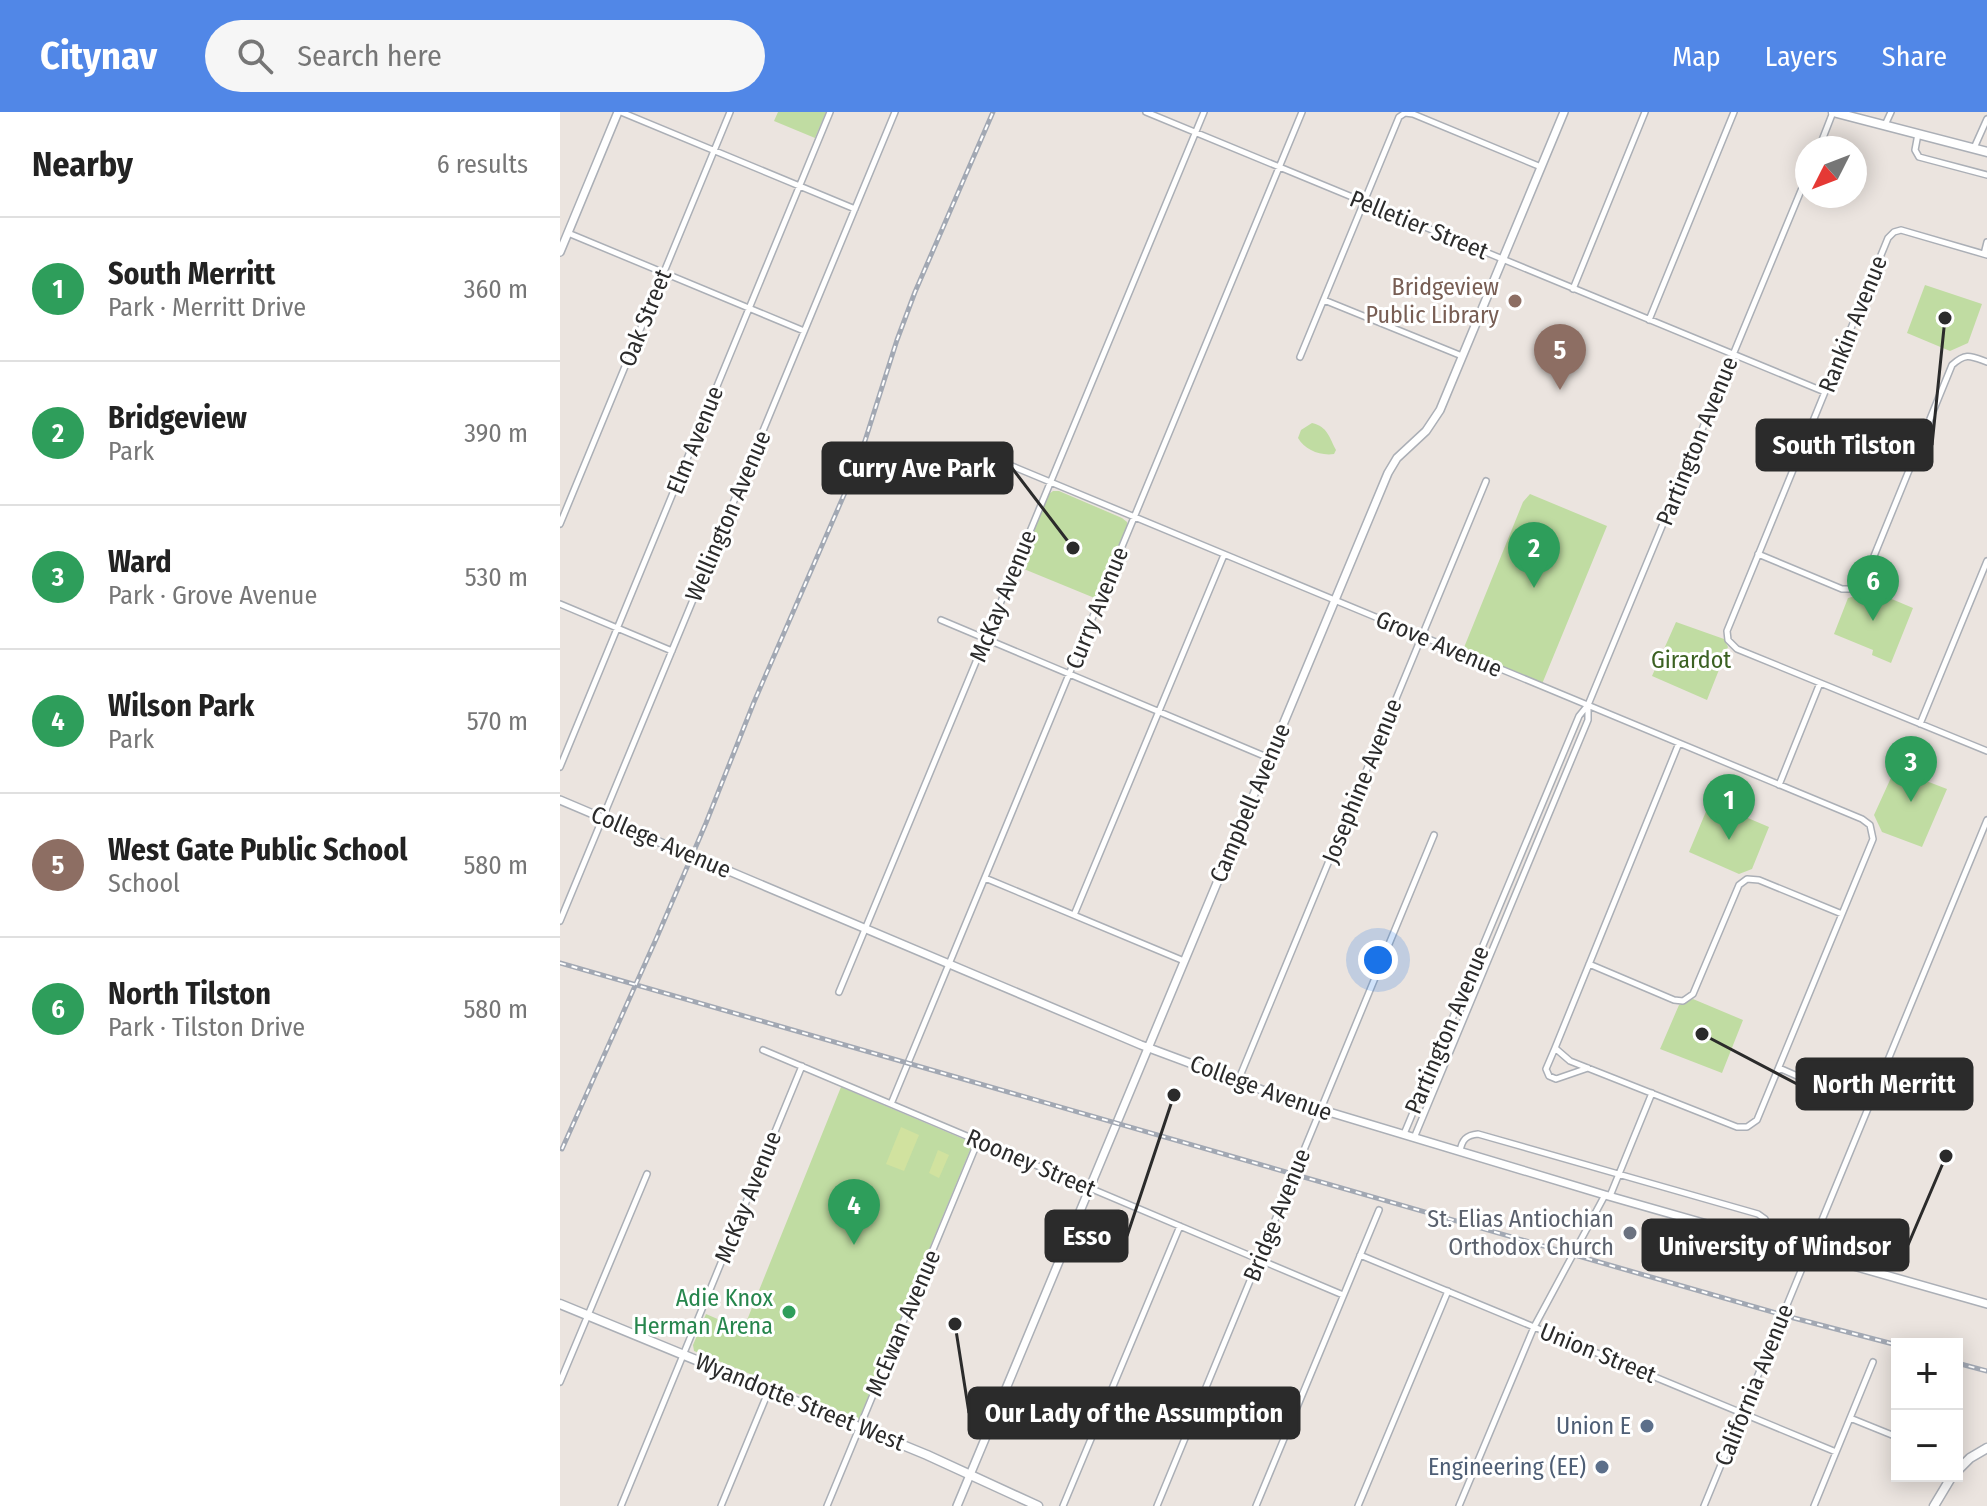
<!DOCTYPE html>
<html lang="en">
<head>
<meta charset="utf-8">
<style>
  body { margin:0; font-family:"Fira Sans Condensed",sans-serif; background:#f6f6f6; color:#222 }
  .controls { position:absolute; right:24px; bottom:24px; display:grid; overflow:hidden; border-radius:0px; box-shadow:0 4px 20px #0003 }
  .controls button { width:72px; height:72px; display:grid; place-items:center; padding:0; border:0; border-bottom:2px solid #e0e0e0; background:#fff; color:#222; font:40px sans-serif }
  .compass { position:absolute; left:1235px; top:24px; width:72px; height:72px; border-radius:50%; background:#fff; box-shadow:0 4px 20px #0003; rotate:228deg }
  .you { position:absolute; left:818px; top:848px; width:28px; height:28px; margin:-20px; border:6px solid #fff; border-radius:50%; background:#1a73e8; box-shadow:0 0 0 12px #1a73e833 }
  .badge { display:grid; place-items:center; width:52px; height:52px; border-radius:50%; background:#5187e7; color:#fff; font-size:26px; font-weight:700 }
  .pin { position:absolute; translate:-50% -66px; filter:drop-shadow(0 2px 4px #0008) }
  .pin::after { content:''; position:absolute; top:42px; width:28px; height:24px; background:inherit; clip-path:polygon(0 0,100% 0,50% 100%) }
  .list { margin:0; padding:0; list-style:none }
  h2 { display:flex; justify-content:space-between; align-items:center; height:104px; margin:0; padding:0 32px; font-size:34px }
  h2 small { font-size:26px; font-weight:400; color:#767676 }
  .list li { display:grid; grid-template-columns:52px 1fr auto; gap:24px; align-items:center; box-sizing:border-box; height:144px; padding:0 32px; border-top:2px solid #e0e0e0 }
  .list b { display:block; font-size:30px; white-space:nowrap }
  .list p { margin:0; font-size:26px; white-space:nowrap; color:#767676 }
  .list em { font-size:26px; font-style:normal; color:#767676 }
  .icon { flex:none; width:44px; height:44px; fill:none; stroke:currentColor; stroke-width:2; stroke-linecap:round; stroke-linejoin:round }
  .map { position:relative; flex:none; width:1427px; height:1394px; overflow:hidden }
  header { display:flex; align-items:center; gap:48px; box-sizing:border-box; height:112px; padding:0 40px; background:#5187e7; color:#fff }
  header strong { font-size:38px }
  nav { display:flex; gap:44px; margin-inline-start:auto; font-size:28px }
  .search { width:560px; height:72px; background:#f6f6f6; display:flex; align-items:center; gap:20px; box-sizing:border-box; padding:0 28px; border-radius:44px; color:#767676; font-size:30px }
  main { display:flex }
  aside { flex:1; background:#fff }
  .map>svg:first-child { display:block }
  .green { fill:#c0dca2 }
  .pitch { fill:#d1e29f }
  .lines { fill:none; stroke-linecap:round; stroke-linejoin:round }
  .minor-casing { stroke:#abafb6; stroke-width:8 }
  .tertiary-casing { stroke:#abafb6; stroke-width:10 }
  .secondary-casing { stroke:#abafb6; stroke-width:11 }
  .minor { stroke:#fff; stroke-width:5 }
  .tertiary { stroke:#fff; stroke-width:7 }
  .secondary { stroke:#fff; stroke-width:8 }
  .rail-casing { stroke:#a2a8b3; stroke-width:5 }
  .rail { stroke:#fff; stroke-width:2; stroke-dasharray:6; stroke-linecap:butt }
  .tertiary-bridge-casing { stroke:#abafb6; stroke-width:10; stroke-linecap:butt }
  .tertiary-bridge { stroke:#fff; stroke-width:7 }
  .education-dot { fill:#8d6e63; stroke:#fff; stroke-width:3 }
  .worship-dot { fill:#6b7280; stroke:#fff; stroke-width:3 }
  .leisure-dot { fill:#2e9e5b; stroke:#fff; stroke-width:3 }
  .service-dot { fill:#5c6f8a; stroke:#fff; stroke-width:3 }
  .labels { text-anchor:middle; stroke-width:6; stroke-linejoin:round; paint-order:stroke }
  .street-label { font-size:24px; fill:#2b2b2b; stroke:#fff }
  .education-label { font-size:24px; fill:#785e54; stroke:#fff; text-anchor:end }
  .park-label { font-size:24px; fill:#3b6122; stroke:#fff }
  .worship-label { font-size:24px; fill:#5b616d; stroke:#fff; text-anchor:end }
  .leisure-label { font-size:24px; fill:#27864d; stroke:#fff; text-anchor:end }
  .service-label { font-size:24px; fill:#4e5e75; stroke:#fff; text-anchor:end }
  .leader { fill:none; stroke:#2b2b2b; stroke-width:3 }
  .callout-dot { fill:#2b2b2b; stroke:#fff; stroke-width:3 }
  .callout { fill:#2b2b2b; stroke:#2b2b2b; stroke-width:3 }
  .callout-label { font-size:26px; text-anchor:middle; font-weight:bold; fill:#fff }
</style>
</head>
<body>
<header>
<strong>Citynav</strong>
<div class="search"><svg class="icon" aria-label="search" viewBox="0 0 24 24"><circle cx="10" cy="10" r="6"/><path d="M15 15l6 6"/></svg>Search here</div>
<nav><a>Map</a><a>Layers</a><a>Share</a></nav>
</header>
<main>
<aside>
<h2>Nearby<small>6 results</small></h2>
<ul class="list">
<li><span class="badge" style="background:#2e9e5b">1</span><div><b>South Merritt</b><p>Park · Merritt Drive</p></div><em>360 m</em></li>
<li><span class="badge" style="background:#2e9e5b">2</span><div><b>Bridgeview</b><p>Park</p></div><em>390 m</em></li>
<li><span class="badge" style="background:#2e9e5b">3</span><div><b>Ward</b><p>Park · Grove Avenue</p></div><em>530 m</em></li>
<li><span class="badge" style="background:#2e9e5b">4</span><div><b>Wilson Park</b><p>Park</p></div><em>570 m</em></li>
<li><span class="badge" style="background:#8d6e63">5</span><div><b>West Gate Public School</b><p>School</p></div><em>580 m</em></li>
<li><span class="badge" style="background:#2e9e5b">6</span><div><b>North Tilston</b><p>Park · Tilston Drive</p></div><em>580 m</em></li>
</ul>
</aside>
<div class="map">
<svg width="1427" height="1394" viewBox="0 0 1427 1394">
  <rect width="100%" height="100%" fill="#ebe4df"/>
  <path class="green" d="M218 0H266L255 26 214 9Z
    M1365 173 1422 192 1408 231 1390 239 1347 221Z
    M752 311C768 315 769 325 776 338L774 342C760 344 745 338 738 326L741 318Z
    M493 379H499L562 406 567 410V416L537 487 459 455 489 382Z
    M970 382 1047 414 982 572 903 538 963 390Z
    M1308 477 1353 496 1331 551 1312 543 1313 538 1274 522 1288 486 1299 483Z
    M1116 510 1164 527 1168 535 1147 588 1092 564Z
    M1335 657 1387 677 1362 735 1322 720 1314 703Z
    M1150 690 1209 715 1192 757 1179 762 1129 740Z
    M1133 887 1183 908 1162 961 1100 937 1119 893Z
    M281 975 413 1031 299 1307 134 1239 133 1233 146 1202 183 1218Z"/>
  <path class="pitch" d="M341 1015 359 1023 344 1059 326 1052Z
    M378 1038 389 1043 379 1066 369 1061Z"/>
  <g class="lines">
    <g class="minor-casing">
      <path id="minor" d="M61 0 295 97
        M586 0 1265 280
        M1325 13 1331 0
        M1358 22 1355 38 1359 45 1427 63
        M1259 36 1273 0
        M1414 36 1427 7
        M8 121 244 219
        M1424 142 1427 130
        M1427 143 1341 118 1334 120 1328 126 1167 519 1168 528 1177 537 1427 639
        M1013 177 1085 0
        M764 188 902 244
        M1089 208 1174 0
        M740 245 839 5 845 1 853 2 981 55
        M447 352 1302 707 1310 713 1313 727 1197 1008 1187 1015H1177L1010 949 995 936 986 957 989 964 996 967 1028 956
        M0 412 170 0
        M1198 442 1282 477H1294L1303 471 1392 253C1406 240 1411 244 1427 250
        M0 492 112 539
        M381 508 709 646
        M1360 612 1427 449
        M0 655 270 0
        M1219 673 1260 571
        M425 766 624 849
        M514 803 664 443
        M0 809 335 0
        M1029 852 1114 888 1123 889 1133 882 1179 773 1187 767 1199 768 1282 802
        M279 880 644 0
        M995 936 1119 631
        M203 938 783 1183
        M1219 956 1308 995
        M678 969 926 369
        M331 992 742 0
        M844 1022 1019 604 1028 593 1247 64
        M854 1026 1028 608V594
        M900 1039C902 1028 906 1023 918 1022L1198 1102 1205 1107 1207 1113 1202 1128
        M1050 1084 1092 981
        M800 1143 1276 1340
        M0 1270 87 1062
        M1290 1306 1337 1325
        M61 1394 242 954
        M161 1394 209 1278
        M267 1394 418 1029
        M503 1394 620 1114
        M597 1394 874 723
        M696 1394 819 1098
        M798 1394 888 1179
        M899 1394 974 1215 1045 1083
        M1144 1394 1427 708
        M1254 1394 1313 1250"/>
    </g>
    <g class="tertiary-casing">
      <path id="tertiary" d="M0 140 58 0
        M0 688 118 738
        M150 751 581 933 729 988 1045 1083 1427 1192
        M397 1394 828 361 837 346 866 319 880 298 1004 0"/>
    </g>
    <g class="secondary-casing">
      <path id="secondary" d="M1273 0 1427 40
        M0 1192 367 1343 478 1394
        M1397 1359 1410 1346 1427 1336
        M1374 1394 1392 1364"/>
    </g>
    <use href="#minor" class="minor"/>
    <use href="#tertiary" class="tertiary"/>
    <use href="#secondary" class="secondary"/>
    <g class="rail-casing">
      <path id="rail" d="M0 851 1230 1205 1337 1233
        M2 1037 97 825 146 711 194 590 287 376 303 335 337 228 355 180 433 0
        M1397 1251 1427 1259"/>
    </g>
    <use href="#rail" class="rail"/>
    <g class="tertiary-bridge-casing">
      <path id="tertiary-bridge" d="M118 738 150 751"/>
    </g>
    <use href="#tertiary-bridge" class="tertiary-bridge"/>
  </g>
  <circle class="education-dot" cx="955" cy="189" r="8"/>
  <circle class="worship-dot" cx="1070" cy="1121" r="8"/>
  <circle class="leisure-dot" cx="229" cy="1200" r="8"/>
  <g class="service-dot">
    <circle cx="1087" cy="1314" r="8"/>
    <circle cx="1042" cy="1355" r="8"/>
  </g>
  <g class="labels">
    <g class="street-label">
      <text transform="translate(859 113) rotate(22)" y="8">Pelletier Street</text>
      <text transform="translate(85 206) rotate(-68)" y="8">Oak Street</text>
      <text transform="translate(1293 212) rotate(-68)" y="8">Rankin Avenue</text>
      <text transform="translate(135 328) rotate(-68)" y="8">Elm Avenue</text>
      <text transform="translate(1137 329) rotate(-68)" y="8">Partington Avenue</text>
      <text transform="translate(168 404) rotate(-67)" y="8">Wellington Avenue</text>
      <text transform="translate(443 484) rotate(-68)" y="8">McKay Avenue</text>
      <text transform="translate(537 496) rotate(-68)" y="8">Curry Avenue</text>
      <text transform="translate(879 532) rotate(23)" y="8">Grove Avenue</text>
      <text transform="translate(802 669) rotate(-68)" y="8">Josephine Avenue</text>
      <text transform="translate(690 691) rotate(-67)" y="8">Campbell Avenue</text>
      <text transform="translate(101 730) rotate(23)" y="8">College Avenue</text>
      <text transform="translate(887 918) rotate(-67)" y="8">Partington Avenue</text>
      <text transform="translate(701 976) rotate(20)" y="8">College Avenue</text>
      <text transform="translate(471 1051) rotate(23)" y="8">Rooney Street</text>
      <text transform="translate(188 1085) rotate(-68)" y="8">McKay Avenue</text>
      <text transform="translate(717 1103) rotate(-68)" y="8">Bridge Avenue</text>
      <text transform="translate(343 1211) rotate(-67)" y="8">McEwan Avenue</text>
      <text transform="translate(1038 1241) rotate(22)" y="8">Union Street</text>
      <text transform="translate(1194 1273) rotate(-68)" y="8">California Avenue</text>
      <text transform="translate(240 1290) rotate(22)" y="8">Wyandotte Street West</text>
    </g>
    <g class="education-label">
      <text x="939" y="183">Bridgeview<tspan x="939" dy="28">Public Library</tspan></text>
    </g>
    <g class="park-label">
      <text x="1131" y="556">Girardot</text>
    </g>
    <g class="worship-label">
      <text x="1054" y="1115">St. Elias Antiochian<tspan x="1054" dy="28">Orthodox Church</tspan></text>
    </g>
    <g class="leisure-label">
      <text x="213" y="1194">Adie Knox<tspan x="213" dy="28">Herman Arena</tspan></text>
    </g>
    <g class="service-label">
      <text x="1071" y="1322">Union E</text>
      <text x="1026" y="1363">Engineering (EE)</text>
    </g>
  </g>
  <path class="leader" d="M1385 206L1372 333M513 436L452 356M1142 922L1237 972M614 983L567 1124M1386 1044L1348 1133M395 1212L409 1301"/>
  <g class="callout-dot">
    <circle cx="1385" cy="206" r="8"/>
    <circle cx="513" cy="436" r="8"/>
    <circle cx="1142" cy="922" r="8"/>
    <circle cx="614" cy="983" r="8"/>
    <circle cx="1386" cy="1044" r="8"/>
    <circle cx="395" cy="1212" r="8"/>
  </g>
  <g class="callout">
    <rect x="1197" y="308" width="175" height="50" rx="8"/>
    <rect x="263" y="331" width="189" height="50" rx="8"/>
    <rect x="1237" y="947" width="175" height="50" rx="8"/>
    <rect x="486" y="1099" width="81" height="50" rx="8"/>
    <rect x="1083" y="1108" width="265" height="50" rx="8"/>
    <rect x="409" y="1276" width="330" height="50" rx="8"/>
  </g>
  <g class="callout-label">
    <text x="1284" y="342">South Tilston</text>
    <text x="357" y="365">Curry Ave Park</text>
    <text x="1324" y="981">North Merritt</text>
    <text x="527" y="1133">Esso</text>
    <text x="1215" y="1143">University of Windsor</text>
    <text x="574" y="1310">Our Lady of the Assumption</text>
  </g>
</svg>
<div class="controls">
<button>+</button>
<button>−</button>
</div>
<svg class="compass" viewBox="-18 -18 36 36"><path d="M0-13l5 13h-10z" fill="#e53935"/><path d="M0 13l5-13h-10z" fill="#767676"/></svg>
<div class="you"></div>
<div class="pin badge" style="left:1169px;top:728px;background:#2e9e5b">1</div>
<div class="pin badge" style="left:974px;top:476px;background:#2e9e5b">2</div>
<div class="pin badge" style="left:1351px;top:690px;background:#2e9e5b">3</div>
<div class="pin badge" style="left:294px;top:1133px;background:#2e9e5b">4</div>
<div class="pin badge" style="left:1000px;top:278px;background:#8d6e63">5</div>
<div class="pin badge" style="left:1313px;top:509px;background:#2e9e5b">6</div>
</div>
</main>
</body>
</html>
